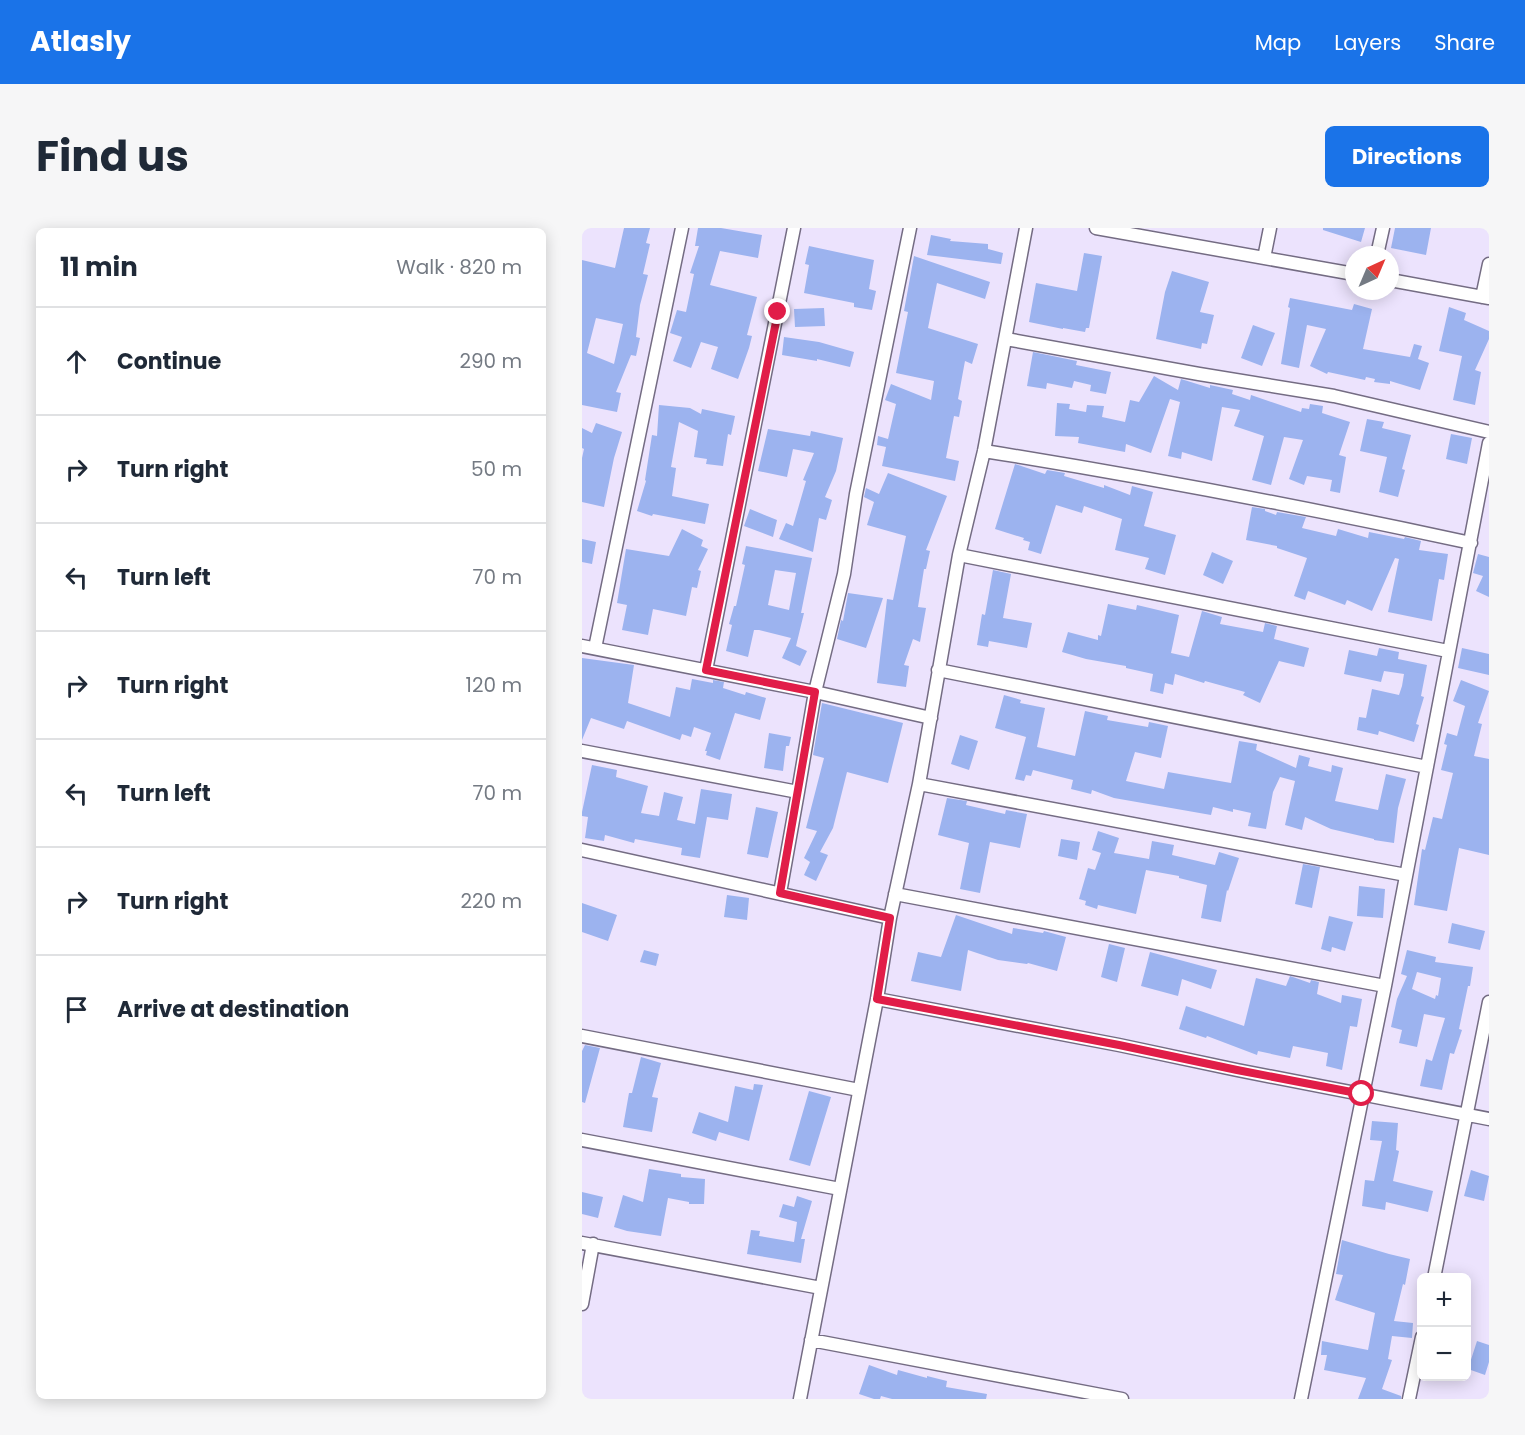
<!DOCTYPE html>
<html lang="en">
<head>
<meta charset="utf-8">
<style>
  body { margin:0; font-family:Poppins,sans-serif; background:#f6f6f7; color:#1f2937 }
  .controls { position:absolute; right:18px; bottom:18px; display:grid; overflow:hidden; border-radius:9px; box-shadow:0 3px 15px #0003 }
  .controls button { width:54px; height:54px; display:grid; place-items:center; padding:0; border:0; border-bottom:2px solid #e0e1e3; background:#fff; color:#1f2937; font:30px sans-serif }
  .compass { position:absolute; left:763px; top:18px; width:54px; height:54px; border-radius:50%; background:#fff; box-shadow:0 3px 15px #0003; rotate:44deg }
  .stop { position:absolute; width:18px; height:18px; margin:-14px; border:4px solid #e11d48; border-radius:50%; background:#fff }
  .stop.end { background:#e11d48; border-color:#fff; box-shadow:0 2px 6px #0008 }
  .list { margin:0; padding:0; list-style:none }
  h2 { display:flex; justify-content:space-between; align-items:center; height:78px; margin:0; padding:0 24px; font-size:26px }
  h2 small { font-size:20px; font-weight:400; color:#747a83 }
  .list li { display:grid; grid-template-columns:39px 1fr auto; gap:18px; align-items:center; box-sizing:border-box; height:108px; padding:0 24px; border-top:2px solid #e0e1e3 }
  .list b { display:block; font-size:22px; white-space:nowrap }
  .list em { font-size:20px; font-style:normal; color:#747a83 }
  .icon { flex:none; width:33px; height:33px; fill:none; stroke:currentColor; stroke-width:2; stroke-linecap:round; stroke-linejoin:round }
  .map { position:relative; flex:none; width:907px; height:1171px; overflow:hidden; border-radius:9px }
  header { display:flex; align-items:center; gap:36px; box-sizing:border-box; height:84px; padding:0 30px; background:#1a73e8; color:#fff }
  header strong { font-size:28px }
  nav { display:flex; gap:33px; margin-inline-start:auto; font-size:21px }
  .intro { display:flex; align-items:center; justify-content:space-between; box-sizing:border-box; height:144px; padding:0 36px }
  h1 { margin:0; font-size:42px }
  .button { padding:15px 27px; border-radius:9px; background:#1a73e8; color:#fff; font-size:21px; font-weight:700 }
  main { display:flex; gap:36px; padding:0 36px }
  aside { flex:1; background:#fff; border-radius:9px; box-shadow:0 3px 15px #0003 }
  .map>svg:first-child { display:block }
  .building { fill:#9cb3ef; fill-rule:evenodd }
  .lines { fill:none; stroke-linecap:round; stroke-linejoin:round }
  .street-casing { stroke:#746c83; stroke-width:15 }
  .street { stroke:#fff; stroke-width:12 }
  .route { stroke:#e11d48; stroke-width:8 }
</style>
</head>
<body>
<header>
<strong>Atlasly</strong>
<nav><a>Map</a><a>Layers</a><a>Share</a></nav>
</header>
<div class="intro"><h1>Find us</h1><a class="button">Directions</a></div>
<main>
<aside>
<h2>11 min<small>Walk · 820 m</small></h2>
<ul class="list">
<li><svg class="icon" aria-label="ahead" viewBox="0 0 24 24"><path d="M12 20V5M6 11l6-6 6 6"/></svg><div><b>Continue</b></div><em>290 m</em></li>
<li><svg class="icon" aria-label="right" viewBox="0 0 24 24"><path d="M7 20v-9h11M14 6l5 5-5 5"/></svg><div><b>Turn right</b></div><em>50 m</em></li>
<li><svg class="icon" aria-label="left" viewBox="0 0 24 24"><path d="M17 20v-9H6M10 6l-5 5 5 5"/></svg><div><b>Turn left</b></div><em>70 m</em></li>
<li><svg class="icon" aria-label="right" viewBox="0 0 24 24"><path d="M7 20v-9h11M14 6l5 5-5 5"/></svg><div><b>Turn right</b></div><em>120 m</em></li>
<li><svg class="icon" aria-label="left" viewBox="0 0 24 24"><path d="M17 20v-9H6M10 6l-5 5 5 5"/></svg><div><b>Turn left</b></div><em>70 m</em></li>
<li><svg class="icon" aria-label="right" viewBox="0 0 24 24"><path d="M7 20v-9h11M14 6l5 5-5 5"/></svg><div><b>Turn right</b></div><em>220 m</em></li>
<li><svg class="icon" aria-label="arrive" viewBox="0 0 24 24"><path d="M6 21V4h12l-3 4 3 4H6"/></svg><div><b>Arrive at destination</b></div></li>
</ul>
</aside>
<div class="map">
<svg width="907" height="1171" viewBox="0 0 907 1171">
  <rect width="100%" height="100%" fill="#ece3fd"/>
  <path class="building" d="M42 0H68L64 15 68 16 61 46 66 47 58 77 54 109 58 110 54 128 49 127 34 164 39 165 35 184 0 177V32L33 40ZM14 90 41 96 32 136 5 125Z
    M116 0H139L180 7 176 30 138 23 128 57 175 69 165 107 170 108 167 120 156 151 129 141 136 119 119 114 109 140 91 133 100 109 88 105 95 82 104 84 112 46 108 45 117 18H113Z
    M741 0H783L779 14 741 2Z
    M813 0H849L844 27 809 20Z
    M349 7 369 11 368 13 406 16V21L421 25 419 36 345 27Z
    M227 18 292 32 287 61 294 63 290 82 272 79V75L222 65 227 37 223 36Z
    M502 25 520 28 507 100H504L503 104 481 100V101L447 94 454 55 495 63Z
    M332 28 408 54 403 71 355 55 346 100 396 116 390 136 383 133 376 171 380 173 377 189 372 188 364 230 377 233 373 253 300 238 304 219 295 217 296 208 306 211 314 176 303 172 309 156 349 172 352 153 314 145 326 84 322 83Z
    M590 43 627 54 618 84 632 87 625 116 620 115 619 121 574 111 583 64Z
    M708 70 770 82 772 76 790 81 781 121 828 129 832 116 840 118 836 131 847 135 838 162 808 153V156L792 154 793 151 784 149 783 152 746 144 745 146 728 138 744 101 725 97 717 140 699 136 708 80 706 79Z
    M867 79 884 85 882 92 907 103V111L893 142 899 144 893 177 871 172 880 128 857 123Z
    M242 80 243 98 213 99 212 81Z
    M671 97 693 105 680 138 659 130Z
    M202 109 237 114 272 124 268 139 235 131V133L200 127Z
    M451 124 495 133 494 137 529 144 524 166 508 163 509 157 492 153 490 160 465 155 464 161 445 158Z
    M572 148 596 162 599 151 628 160V157L651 162 650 166 668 172 669 167 719 184 720 180 727 181 728 176 741 178 740 185 768 194 757 227 764 229 758 265 748 263 750 252 725 248 722 257 707 251 721 212 702 209 689 257 670 252 682 208 652 198 658 182 640 179 630 233 600 224 599 231 586 228 598 174 588 171 569 225 544 216 543 224 496 215 497 209 473 208 475 175 488 176 487 181 504 184 505 177 522 178 520 189 543 194 548 172 557 174Z
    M77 177 108 180 119 186 120 181 153 188 149 207 146 206 141 238 124 236 125 231 112 229 116 203 97 194 89 239 94 240 90 268 127 276 123 296 71 286 70 288 55 283 64 253 63 252 70 207 75 208Z
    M785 191 802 194 800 200 829 207 820 241 823 242 816 269 797 264 805 229 778 223Z
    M14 195 40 204 32 230 22 279 0 274V230L2 221 0 220V200L10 205Z
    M186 201 228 208 229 203 261 210 254 243 243 269 250 272 244 292 237 290 231 324 197 311 204 295 211 298 224 253 221 252 232 225 211 221 205 249 176 243Z
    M869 206 890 210 885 236 864 231Z
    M433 236 463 246 465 242 483 245 482 248 522 260V257L548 267 550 258 571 264 562 298 594 307 583 347 563 341 567 330 533 322 540 291 502 278 500 285 474 277 459 326 446 322 448 314 441 312 442 310 413 301Z
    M306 245 365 268 344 322 348 323 344 341H342L336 379 344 380 338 414 331 411 322 437 327 438 324 459 295 455 305 371 311 372 324 308 285 297 292 274 282 269 284 260 297 266Z
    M670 279 683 281V283L694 287 695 284 724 289 720 300 754 308 756 301 786 310 787 304 822 311 823 309 839 313 837 322 866 326 862 352 857 351 850 393 806 384 817 331 813 330 790 383 765 372 763 377 726 363 723 372 712 368 725 330 695 320V318L664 312Z
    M168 281 195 292 191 309 162 298Z
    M100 301 121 312 119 318 126 321 116 342 119 343 115 360 110 359 104 388 71 381 66 407 40 402 45 377 35 375 44 321 87 328Z
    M0 311 14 314 10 336 0 334Z
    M164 318 230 330 219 385H222L214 418 225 423 218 438 200 430 209 410 177 402H172L166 429 144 423 150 397 147 396 152 378H154L163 337 160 336ZM193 342 214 345 207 382 186 377Z
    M630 324 651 333 641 356 621 347Z
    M896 326 907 329V369L894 363 901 348 891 345Z
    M411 342 429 346 421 390 450 395 445 420 407 413 406 419 395 417 400 386 403 387Z
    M266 365 301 370 284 420 255 411 259 392 261 393Z
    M526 376 554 382 555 377 597 387 589 425 607 429 620 383 640 389 638 396 681 404 683 395 695 398 692 411 727 420 722 439 697 433 678 475 661 467 663 464 623 453 622 455 593 446 591 457 583 455 581 466 568 463 571 446 544 440V438L504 431 480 424 486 404 516 412V407L519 408Z
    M797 420 817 424 816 431 845 437 839 468 842 469 834 496 837 497 832 514 797 503 796 507 775 502 777 489 784 490 790 461 817 467 820 458 822 446 802 443 799 454 762 446 767 422 795 428Z
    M880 420 907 426V447L876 440Z
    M0 430 52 437 46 475 88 489 94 459 108 462 110 451 131 455V452L142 454 141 460 163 467 164 464 184 470 178 492 153 485 138 532 124 527 125 523H123L129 505 112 499 109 509 100 506 98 512 45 493 42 501 9 490 0 512Z
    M879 452 907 463 896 495 900 496 892 528 907 531V627L877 620 865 683 832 677 840 621 843 622 851 589 860 591 871 545 859 542 865 517 862 516 865 505 875 508 883 478 871 473Z
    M422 467 439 472 438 475 463 480 455 519 493 528 503 483 526 488 525 492 566 499 567 494 586 498 579 530 553 524 544 553 582 561 586 544 649 555 657 513 675 516 674 522 714 540 717 527 728 530 726 538 749 544 750 537 761 540 753 573 796 582 804 546 824 551 816 580 812 615 792 612V611L749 601 723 589 720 602 703 597 713 553 698 549 691 564 684 601 666 598 669 585 651 581V584L631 579 629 587 532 570 510 562 509 566 489 561 491 552 451 542 449 548 444 547 442 553 433 551 444 509 413 500Z
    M240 475 321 495 306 555 265 544 251 600 238 624 246 627 234 653 222 647 228 634 222 630 235 603 224 600 242 530 231 527Z
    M187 505 209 509 207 518H204L201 543 182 540Z
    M378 507 396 513 387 542 369 536Z
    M10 537 35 542 34 549 66 558 59 585 77 588 82 564 101 569 95 592 113 596 119 561 150 566 146 592 125 589 118 630 99 627 100 620 53 611 52 615 23 607 22 613 3 610 6 589 0 588V584Z
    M365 570 385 573 384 577 423 586 424 582 445 586 438 620 408 614 398 665 378 661 387 615 356 607Z
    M174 579 196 584 186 630 165 626Z
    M516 603 537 610 532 625 567 631 570 613 592 617 590 627 633 637 637 624 657 630 646 663 645 662 639 694 619 690 625 657 597 650V648L564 642 554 686 516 677 515 681 503 677 504 673 497 671 506 640 513 642 519 625 510 622Z
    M479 611 498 614 495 632 476 628Z
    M721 636 738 639 730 680 713 676Z
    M777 658 803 661 801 690 775 688Z
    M145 667 167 670 165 692 142 689Z
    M0 675 35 687 26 713 0 704Z
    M374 687 430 706 431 700 461 705 462 703 484 709 475 743 446 735 445 736 416 732 386 722 379 763 329 753 336 724 359 729Z
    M747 688 771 694 763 723 750 719 749 724 739 721Z
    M870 695 903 703 898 722 866 715Z
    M527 716 543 720 535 754 519 749Z
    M62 722 77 726 74 738 58 734Z
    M825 722 854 729 853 734 891 739 888 758H886L877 801 880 802 872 826 868 825 860 862 838 858 844 831 850 833 863 790 842 786 835 819 817 815 820 802 809 799 815 771 825 748 819 746ZM835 744 859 750 856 768 854 767 853 771 830 761Z
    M568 724 635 742 629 761 600 751 596 768 559 758Z
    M708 748 728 755 729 752 737 754 735 766 759 775 760 767 780 771 775 799 768 798 760 842 744 838 746 825 711 818 708 830 676 823 675 827 625 808 624 810 597 801 604 778 662 798 674 750 704 758Z
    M3 817 18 820 3 875 0 874V823Z
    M59 829 79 835 70 869 76 870 70 904 41 899 47 865H50Z
    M172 856 181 857 167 913 137 904 134 913 110 905 117 884 146 894 153 858 171 862Z
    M227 863 249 869 228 938 207 932Z
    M790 893 816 895 814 922 817 923 811 953 851 963 846 984 804 974 803 982 780 978 783 952 792 953 800 913 788 912Z
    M67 941 99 946V949L123 951 122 976H107V974L86 970 79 1008 45 1003 32 999 41 967 61 974Z
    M889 942 907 948 902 973 882 968Z
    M0 964 21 969 16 990 0 986Z
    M215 968 230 973 219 1011H223L219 1035 165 1026 169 1002 178 1003 177 1008 212 1014 215 994 197 989 201 976 212 979Z
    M760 1012 807 1026 828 1031 823 1057 821 1056 812 1093 831 1095 830 1110 810 1108 806 1131 810 1132 800 1161 819 1168V1171H776L784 1150 742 1142 745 1127H739L740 1113 786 1122 793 1085 753 1072 761 1047 754 1046Z
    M895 1113 907 1117V1134L903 1147 886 1141Z
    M287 1137 315 1147 316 1142 345 1150V1148L365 1153 364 1159 405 1166 404 1171H310L299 1168 298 1171H292L277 1166Z"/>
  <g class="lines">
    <g class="street-casing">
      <path id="street" d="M514 0 772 46
        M795 27 801 0
        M682 30 688 0
        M808 52 907 70
        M900 69 907 36
        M424 111 617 146 752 168 907 204
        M402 223C565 249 727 280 889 315
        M377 327 866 423
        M0 418 233 464 349 490
        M13 420 100 0
        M124 442 212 0
        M356 442 845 539
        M0 523 216 564 198 665
        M337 556 824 647
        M216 564 233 464 262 346 274 266 328 0
        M0 622 308 690
        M313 666 803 758
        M295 771 537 817 655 842 907 891
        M0 808 277 862
        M0 912 258 961
        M0 1015 239 1060
        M852 1050 907 774
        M0 1076 11 1016
        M229 1112 540 1171
        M218 1171 295 771 308 690 337 556 377 327 402 223 444 0
        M719 1171 803 758 907 215
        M827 1171 840 1109"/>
    </g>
    <use href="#street" class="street"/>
  </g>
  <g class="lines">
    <path class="route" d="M196 84 124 442 233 464 198 665 308 690 295 771 537 817 655 842 780 866"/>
  </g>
</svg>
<div class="controls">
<button>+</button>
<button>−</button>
</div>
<svg class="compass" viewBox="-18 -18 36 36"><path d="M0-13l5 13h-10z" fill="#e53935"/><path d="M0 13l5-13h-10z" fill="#747a83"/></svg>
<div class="stop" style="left:780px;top:866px"></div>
<div class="stop end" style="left:196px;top:84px"></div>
</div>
</main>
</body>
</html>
